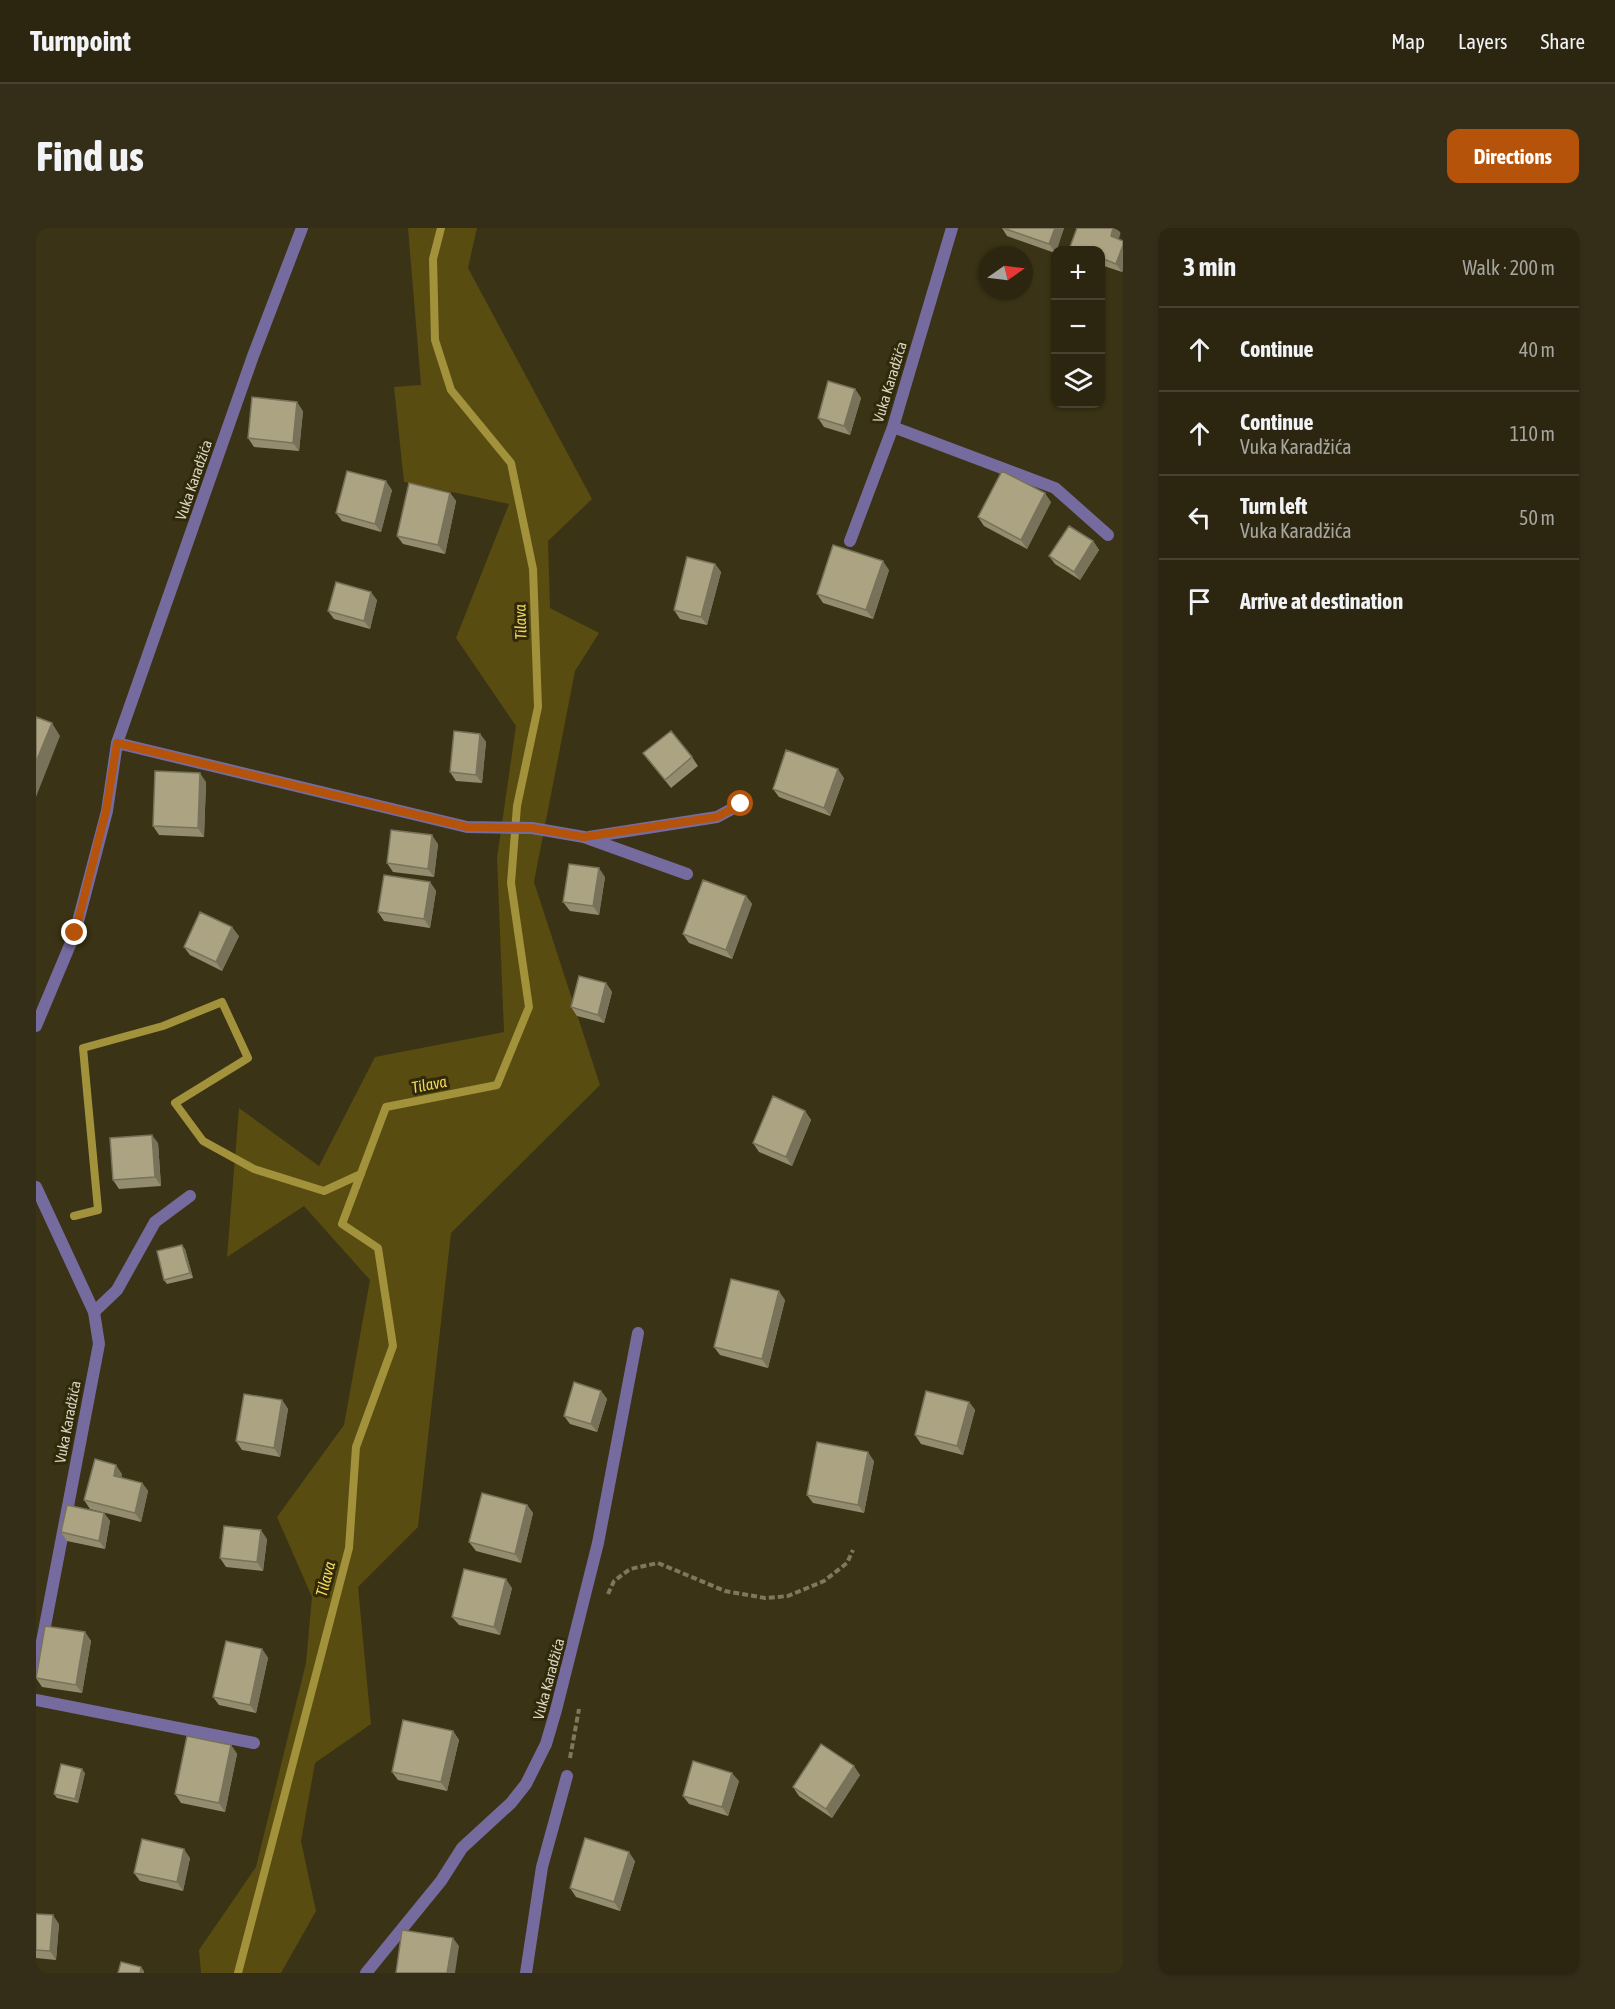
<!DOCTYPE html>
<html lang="en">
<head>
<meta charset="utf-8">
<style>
  body { margin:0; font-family:"Asap Condensed",sans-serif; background:#342e19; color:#f1f3f6 }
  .controls { position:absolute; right:18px; top:18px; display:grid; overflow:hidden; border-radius:12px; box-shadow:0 2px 4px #0004 }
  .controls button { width:54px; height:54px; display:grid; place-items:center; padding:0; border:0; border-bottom:2px solid #484330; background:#2c2610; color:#f1f3f6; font:30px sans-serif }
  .compass { position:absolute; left:943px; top:18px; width:54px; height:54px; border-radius:50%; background:#2c2610; box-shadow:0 2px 4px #0004; rotate:76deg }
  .stop { position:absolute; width:18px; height:18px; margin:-14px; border:4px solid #b45309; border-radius:50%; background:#fff }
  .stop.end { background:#b45309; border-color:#fff; box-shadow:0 2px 6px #0008 }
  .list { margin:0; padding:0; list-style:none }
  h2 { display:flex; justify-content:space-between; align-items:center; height:78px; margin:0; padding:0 24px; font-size:26px }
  h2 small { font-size:20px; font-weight:400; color:#a6a59f }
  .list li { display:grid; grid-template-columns:39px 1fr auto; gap:18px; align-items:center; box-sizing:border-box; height:84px; padding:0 24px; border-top:2px solid #484330 }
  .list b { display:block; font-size:22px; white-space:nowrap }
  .list p { margin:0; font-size:20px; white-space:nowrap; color:#a6a59f }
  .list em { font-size:20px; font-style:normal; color:#a6a59f }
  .icon { flex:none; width:33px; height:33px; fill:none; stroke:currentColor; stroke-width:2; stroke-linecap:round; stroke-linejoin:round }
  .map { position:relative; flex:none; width:1087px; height:1745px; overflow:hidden; border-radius:12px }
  header { display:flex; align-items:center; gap:36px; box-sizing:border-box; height:84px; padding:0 30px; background:#2c2610; border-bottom:2px solid #484330 }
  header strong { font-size:28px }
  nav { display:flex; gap:33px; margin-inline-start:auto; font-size:21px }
  .intro { display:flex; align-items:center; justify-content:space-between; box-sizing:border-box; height:144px; padding:0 36px }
  h1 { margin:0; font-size:42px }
  .button { padding:15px 27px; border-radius:12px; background:#b45309; color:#fff; font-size:21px; font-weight:700 }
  main { display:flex; gap:36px; padding:0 36px }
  aside { flex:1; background:#2c2610; border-radius:12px; box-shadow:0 2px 4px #0004 }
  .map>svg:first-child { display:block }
  .green { fill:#584c11 }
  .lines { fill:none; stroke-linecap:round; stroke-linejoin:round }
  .stream { stroke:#a2923c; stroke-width:8 }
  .path { stroke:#7e785f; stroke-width:4; stroke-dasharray:6 3; stroke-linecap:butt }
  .lane { stroke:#766b9e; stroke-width:12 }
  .street { stroke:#766b9e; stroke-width:12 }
  .wall { fill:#938c6f }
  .shaded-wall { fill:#78725a }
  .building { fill:#aba381; stroke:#78725a; stroke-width:1.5 }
  .route { stroke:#b45309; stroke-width:8 }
  .labels { text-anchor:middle; stroke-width:6; stroke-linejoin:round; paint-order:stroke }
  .street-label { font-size:15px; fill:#d9d5c3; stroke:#30290a }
  .water-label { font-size:16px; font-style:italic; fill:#f2d658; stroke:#30290a }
</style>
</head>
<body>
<header>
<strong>Turnpoint</strong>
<nav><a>Map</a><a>Layers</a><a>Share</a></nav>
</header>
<div class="intro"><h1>Find us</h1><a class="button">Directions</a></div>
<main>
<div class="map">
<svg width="1087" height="1745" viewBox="0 0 1087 1745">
  <rect width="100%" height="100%" fill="#3a3315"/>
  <path class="green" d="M372 0H441L432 40 556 271 512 313 514 380 563 405 539 443 498 654 564 857 415 1005 382 1299 322 1359 335 1496 279 1535 265 1613 280 1683 245 1745H165L163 1722 220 1639 270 1435 276 1369 241 1289 308 1197 334 1052 268 978 191 1029 203 880 283 938 339 829 468 804 461 630 480 498 420 410 473 276 368 254 358 159 385 157Z"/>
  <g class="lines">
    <path class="stream" d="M38 988 62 982 47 820 127 798 186 774 212 830 139 875 167 913 218 941 288 963 325 946
      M202 1745 313 1320 320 1219 357 1118 342 1020 306 996 350 879 461 857 493 779 475 655 481 578 502 479 497 341 475 235 415 162 399 112 397 31 405 0"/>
    <path class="path" d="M572 1366 578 1353 594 1341 622 1335 689 1363 729 1370 752 1368 788 1353 811 1335 817 1322
      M534 1530 543 1481"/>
    <path class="lane" d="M58 1084 81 1062 119 994 154 968"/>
    <path class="street" d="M857 199 1019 260 1072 307
      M814 313 857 199 916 0
      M81 515 431 599 496 600 548 609 651 646
      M553 609 681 589 705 576
      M0 798 39 705 71 583 81 515 217 128 266 0
      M0 959 58 1084 63 1116 0 1445
      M0 1472 218 1515
      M330 1745 405 1653 426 1620 475 1575 490 1556 510 1516 520 1482 562 1315 602 1105
      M490 1745 506 1639 531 1548"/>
  </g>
  <path class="wall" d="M966 0H1028L1019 25 971 8Z
    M1082 11 1087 13 1086 44 1065 37V22H1036L1034 19Z
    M819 161 825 170 814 207 788 199 782 190Z
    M267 183 263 223 218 219 212 210Z
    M356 262 345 304 306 293 300 285Z
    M414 265 420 273 409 326 367 316 361 308Z
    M1015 274 991 321 948 298 942 289Z
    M1057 313 1063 322 1044 352 1019 336 1013 328Z
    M679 336 685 344 671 397 644 391 638 382Z
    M853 342 837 391 787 375 781 366Z
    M341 372 334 401 298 391 292 383Z
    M444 506 450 514 446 555 420 553 414 544Z
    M607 525 656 529 662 538 635 560Z
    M808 550 794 588 743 569 737 561Z
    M170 554 168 609 123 607 117 598Z
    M402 616 398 649 357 644 351 635Z
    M569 649 563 687 534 683 527 674Z
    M394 654 400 663 394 700 348 693 342 684Z
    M710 668 716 676 696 731 653 715 647 706Z
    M203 708 186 743 154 727 148 719Z
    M570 755 576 764 568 795 541 788 535 779Z
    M769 883 775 892 756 938 723 924 717 915Z
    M122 915 125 958 83 961 77 952Z
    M149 1021 157 1050 131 1056 128 1052Z
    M749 1072 732 1140 684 1127 678 1119Z
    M565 1163 571 1171 561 1204 534 1196 528 1188Z
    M246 1172 252 1181 244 1229 206 1222 200 1213Z
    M933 1174 939 1182 927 1227 885 1216 879 1207Z
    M838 1233 828 1285 777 1275 771 1267Z
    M86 1246 85 1249 106 1255 112 1263 105 1294 54 1281 48 1272Z
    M491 1277 497 1285 485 1335 440 1323 433 1314Z
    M68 1285 74 1293 69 1321 31 1313 25 1304Z
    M231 1311 227 1343 190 1339 184 1330Z
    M476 1360 464 1407 423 1397 416 1389Z
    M49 1404 55 1413 46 1465 6 1459 0 1450Z
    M226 1421 232 1430 220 1485 183 1477 177 1469Z
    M417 1503 423 1512 411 1563 362 1552 356 1544Z
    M195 1517 201 1526 189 1584 145 1575 139 1566Z
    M49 1545 42 1575 21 1570 18 1566Z
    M824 1547 796 1590 763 1568 757 1559Z
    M703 1553 692 1588 653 1576 647 1568Z
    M154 1630 147 1663 104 1653 98 1645Z
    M599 1633 584 1683 540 1669 534 1660Z
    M0 1686 23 1696 20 1732 0 1730Z"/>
  <path class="shaded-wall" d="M1019 0H1028L1020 25 1013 16Z
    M1077 0H1086L1081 17 1075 8Z
    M1087 17V43L1086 44 1080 36Z
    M819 161 825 170 814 207 808 198Z
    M261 174 267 183 263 223 257 215Z
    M350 253 356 262 345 304 339 296Z
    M414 265 420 273 409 326 402 317Z
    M1009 265 1015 274 991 321 985 312Z
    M1057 313 1063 322 1044 352 1038 344Z
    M847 333 853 342 837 391 830 382Z
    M679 336 685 344 671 397 665 389Z
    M335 364 341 372 334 401 328 393Z
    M16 495 24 508 0 569V534Z
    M444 506 450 514 446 555 440 547Z
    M802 541 808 550 794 588 788 580Z
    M164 545 170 554 168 609 162 600Z
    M396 607 402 616 398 649 392 641Z
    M563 640 569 649 563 687 557 678Z
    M394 654 400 663 394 700 388 691Z
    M710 668 716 676 696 731 690 722Z
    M196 699 203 708 186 743 180 734Z
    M570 755 576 764 568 795 562 787Z
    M769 883 775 892 756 938 750 929Z
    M116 907 122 915 125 958 119 949Z
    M146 1017 149 1021 157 1050 154 1045Z
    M743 1063 749 1072 732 1140 726 1131Z
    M565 1163 571 1171 561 1204 555 1196Z
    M246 1172 252 1181 244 1229 238 1220Z
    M933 1174 939 1182 927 1227 921 1218Z
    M832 1224 838 1233 828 1285 822 1277Z
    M80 1237 86 1246 84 1256 78 1248Z
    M106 1255 112 1263 105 1294 99 1285Z
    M491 1277 497 1285 485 1335 479 1326Z
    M68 1285 74 1293 69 1321 63 1313Z
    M225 1302 231 1311 227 1343 221 1334Z
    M470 1351 476 1360 464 1407 458 1399Z
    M49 1404 55 1413 46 1465 40 1457Z
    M226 1421 232 1430 220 1485 214 1477Z
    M417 1503 423 1512 411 1563 405 1554Z
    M195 1517 201 1526 189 1584 183 1575Z
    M818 1538 824 1547 796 1590 790 1581Z
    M46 1541 49 1545 42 1575 39 1571Z
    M696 1545 703 1553 692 1588 686 1579Z
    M148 1621 154 1630 147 1663 141 1654Z
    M593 1624 599 1633 584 1683 578 1674Z
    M17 1687 23 1696 20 1732 14 1723Z
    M417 1710 423 1718 419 1745H411Z
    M105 1739 108 1743V1745H104Z"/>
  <path class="building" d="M967 0H1019L1013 16Z
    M1041 0H1077L1075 8 1087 13V17L1080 36 1065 30V22H1043L1034 19Z
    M792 153 819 161 808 198 782 190Z
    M216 169 261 174 257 215 212 210Z
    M311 243 350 253 339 296 300 285Z
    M966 243 1009 265 985 312 942 289Z
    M373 255 414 265 402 317 361 308Z
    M1033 298 1057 313 1038 344 1013 328Z
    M797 317 847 333 830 382 781 366Z
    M651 329 679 336 665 389 638 382Z
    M300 354 335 364 328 393 292 383Z
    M0 489 16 495 0 534Z
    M418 503 444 506 440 547 414 544Z
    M635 503 656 529 629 552 607 525Z
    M750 522 802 541 788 580 737 561Z
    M119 543 164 545 162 600 117 598Z
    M355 602 396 607 392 641 351 635Z
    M533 636 563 640 557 678 527 674Z
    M348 647 394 654 388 691 342 684Z
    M667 652 710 668 690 722 647 706Z
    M164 684 196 699 180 734 148 719Z
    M543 748 570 755 562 787 535 779Z
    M737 868 769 883 750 929 717 915Z
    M116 907 119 949 77 952 74 910Z
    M146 1017 154 1045 128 1052 121 1023Z
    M695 1051 743 1063 726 1131 678 1119Z
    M538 1154 565 1163 555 1196 528 1188Z
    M890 1163 933 1174 921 1218 879 1207Z
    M208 1166 246 1172 238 1220 200 1213Z
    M781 1214 832 1224 822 1277 771 1267Z
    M59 1231 80 1237 78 1248 106 1255 99 1285 48 1272Z
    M446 1265 491 1277 479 1326 433 1314Z
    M31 1277 68 1285 63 1313 25 1304Z
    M188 1298 225 1302 221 1334 184 1330Z
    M428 1341 470 1351 458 1399 416 1389Z
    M9 1398 49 1404 40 1457 0 1450Z
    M190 1413 226 1421 214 1477 177 1469Z
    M367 1492 417 1503 405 1554 356 1544Z
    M151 1508 195 1517 183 1575 139 1566Z
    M785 1516 818 1538 790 1581 757 1559Z
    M657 1533 696 1545 686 1579 647 1568Z
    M25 1536 46 1541 39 1571 18 1566Z
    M549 1610 593 1624 578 1674 534 1660Z
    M106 1611 148 1621 141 1654 98 1645Z
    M0 1686 17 1687 14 1723 0 1722Z
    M366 1702 417 1710 411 1745H360Z
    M85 1734 105 1739 104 1745H82Z"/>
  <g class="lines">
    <path class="route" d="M39 705 70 583 81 515 431 599 496 600 548 609 681 589 705 576"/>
  </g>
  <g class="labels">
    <g class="street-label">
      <text transform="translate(854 154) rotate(-73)" y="5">Vuka Karadžića</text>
      <text transform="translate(158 252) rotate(-71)" y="5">Vuka Karadžića</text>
      <text transform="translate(32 1194) rotate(-79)" y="5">Vuka Karadžića</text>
      <text transform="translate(513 1451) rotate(-75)" y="5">Vuka Karadžića</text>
    </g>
    <g class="water-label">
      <text transform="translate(484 394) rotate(-92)" y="6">Tilava</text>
      <text transform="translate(393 856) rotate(-11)" y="6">Tilava</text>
      <text transform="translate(289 1351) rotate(-75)" y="6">Tilava</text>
    </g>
  </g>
</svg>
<div class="controls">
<button>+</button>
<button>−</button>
<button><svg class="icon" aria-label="layers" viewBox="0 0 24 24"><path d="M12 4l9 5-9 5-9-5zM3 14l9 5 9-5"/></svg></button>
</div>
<svg class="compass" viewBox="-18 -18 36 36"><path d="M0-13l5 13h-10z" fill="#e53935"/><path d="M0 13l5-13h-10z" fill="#a6a59f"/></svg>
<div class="stop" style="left:705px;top:576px"></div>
<div class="stop end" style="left:39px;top:705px"></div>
</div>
<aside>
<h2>3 min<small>Walk · 200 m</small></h2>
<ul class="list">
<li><svg class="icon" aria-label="ahead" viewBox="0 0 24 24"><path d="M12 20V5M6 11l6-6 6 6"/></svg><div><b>Continue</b></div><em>40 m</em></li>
<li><svg class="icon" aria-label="ahead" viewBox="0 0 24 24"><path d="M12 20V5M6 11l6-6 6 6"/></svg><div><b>Continue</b><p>Vuka Karadžića</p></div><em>110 m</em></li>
<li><svg class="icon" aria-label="left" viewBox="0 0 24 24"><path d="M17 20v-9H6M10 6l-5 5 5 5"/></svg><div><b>Turn left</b><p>Vuka Karadžića</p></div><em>50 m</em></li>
<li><svg class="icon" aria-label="arrive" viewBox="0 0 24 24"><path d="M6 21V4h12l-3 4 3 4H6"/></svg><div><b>Arrive at destination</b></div></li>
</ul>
</aside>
</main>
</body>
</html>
